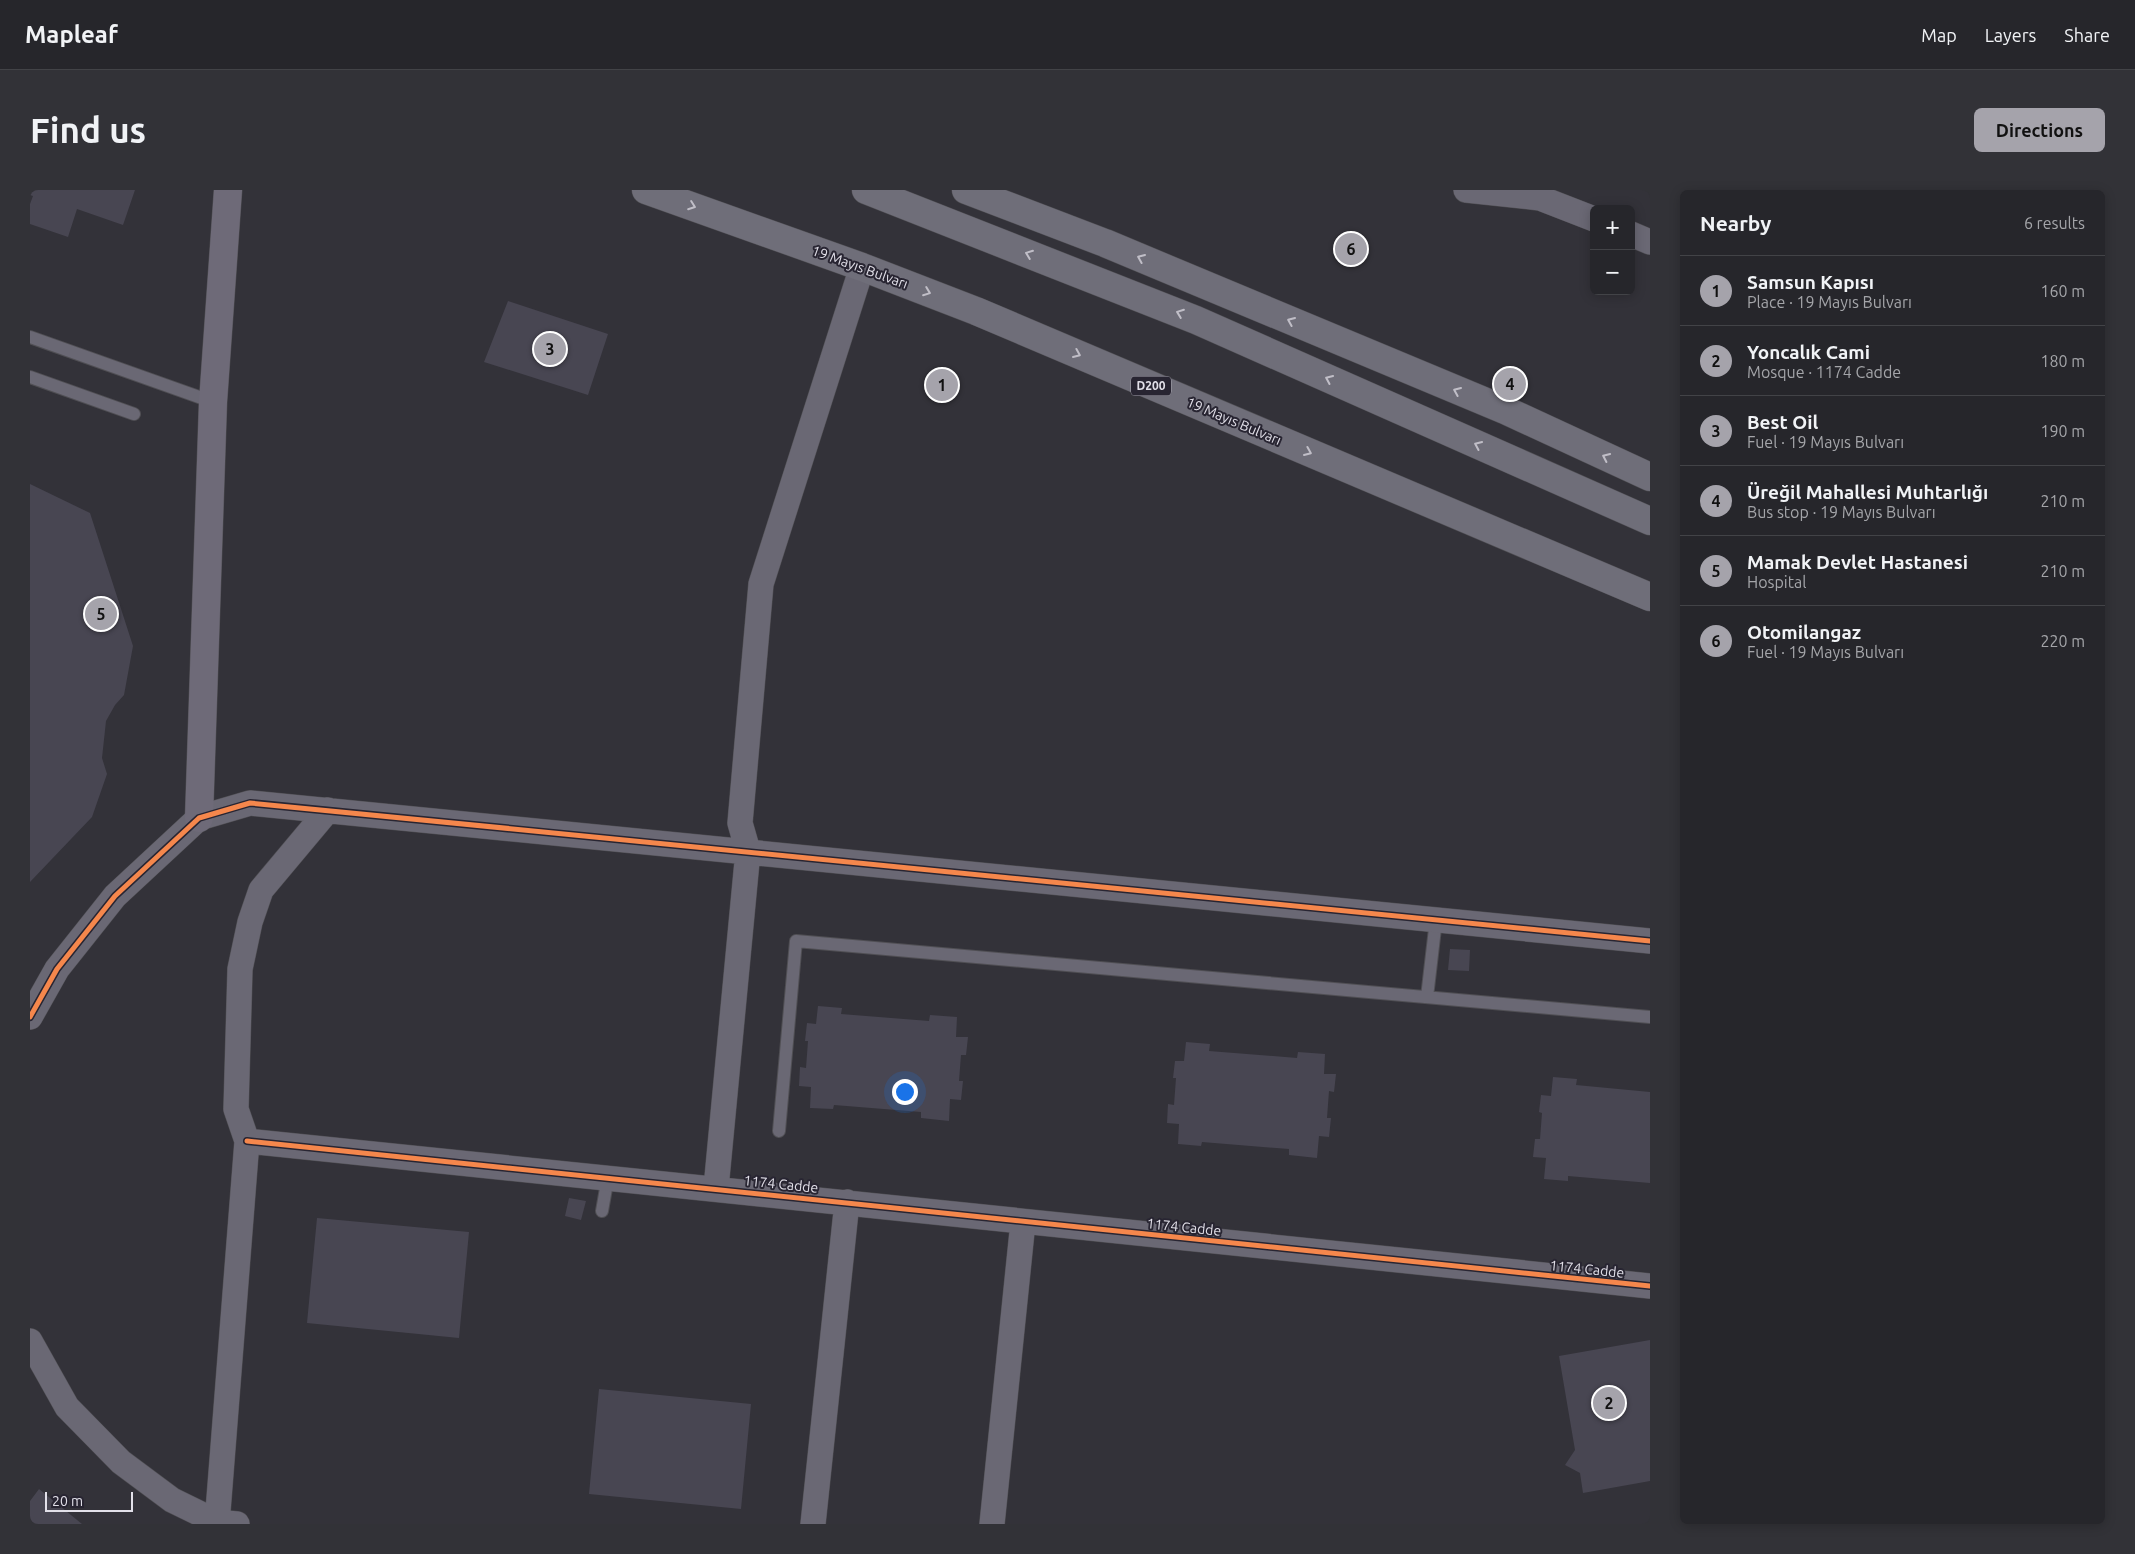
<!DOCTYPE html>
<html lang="en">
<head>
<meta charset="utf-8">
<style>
  body { margin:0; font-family:Ubuntu,sans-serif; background:#323237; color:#f1f3f6 }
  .controls { position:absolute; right:15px; top:15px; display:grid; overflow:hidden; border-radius:8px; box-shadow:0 2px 12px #0003 }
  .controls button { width:45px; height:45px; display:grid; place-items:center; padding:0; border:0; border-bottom:1px solid #424347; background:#26262b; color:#f1f3f6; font:25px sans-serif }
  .scale { position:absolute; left:15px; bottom:12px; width:88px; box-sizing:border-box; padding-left:5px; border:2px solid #e2e0e9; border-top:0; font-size:14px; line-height:18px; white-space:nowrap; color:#e2e0e9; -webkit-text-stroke:4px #282532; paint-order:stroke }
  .you { position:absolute; left:874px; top:901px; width:18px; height:18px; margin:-12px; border:4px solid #fff; border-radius:50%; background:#1a73e8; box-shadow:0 0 0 8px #1a73e833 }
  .badge { display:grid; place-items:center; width:32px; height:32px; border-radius:50%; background:#a5a3ab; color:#111; font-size:16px; font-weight:700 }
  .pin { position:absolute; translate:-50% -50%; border:2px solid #fff; box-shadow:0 1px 5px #0006 }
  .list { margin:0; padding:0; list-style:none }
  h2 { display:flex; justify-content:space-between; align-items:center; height:65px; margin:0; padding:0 20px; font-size:21px }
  h2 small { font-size:16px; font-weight:400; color:#a4a5a9 }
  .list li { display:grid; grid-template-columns:32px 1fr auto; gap:15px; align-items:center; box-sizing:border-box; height:70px; padding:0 20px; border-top:1px solid #424347 }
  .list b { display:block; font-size:19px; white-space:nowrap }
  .list p { margin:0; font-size:16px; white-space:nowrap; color:#a4a5a9 }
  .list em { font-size:16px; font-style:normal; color:#a4a5a9 }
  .map { position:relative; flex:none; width:1620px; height:1334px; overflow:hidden; border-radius:8px }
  header { display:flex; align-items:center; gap:30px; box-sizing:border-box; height:70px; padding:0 25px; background:#26262b; border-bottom:1px solid #424347 }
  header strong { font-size:24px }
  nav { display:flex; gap:28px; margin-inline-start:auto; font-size:18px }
  .intro { display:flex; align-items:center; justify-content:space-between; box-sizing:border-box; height:120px; padding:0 30px }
  h1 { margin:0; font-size:35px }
  .button { padding:12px 22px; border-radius:8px; background:#a5a3ab; color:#111; font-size:18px; font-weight:700 }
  main { display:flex; gap:30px; padding:0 30px }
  aside { flex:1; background:#26262b; border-radius:8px; box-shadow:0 2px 12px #0003 }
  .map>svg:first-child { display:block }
  .building { fill:#484652 }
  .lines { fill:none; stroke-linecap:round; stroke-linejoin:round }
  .lane-casing { stroke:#504f54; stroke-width:14 }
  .street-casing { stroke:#504f54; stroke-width:26 }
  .secondary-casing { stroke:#504f54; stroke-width:29 }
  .highway-casing { stroke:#504f54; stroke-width:29 }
  .lane { stroke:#6a6874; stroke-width:12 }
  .street { stroke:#6a6874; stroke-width:25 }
  .secondary { stroke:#6e6a78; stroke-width:28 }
  .highway { stroke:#6f6e79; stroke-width:28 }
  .cycleway-casing { stroke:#282532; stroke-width:8 }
  .cycleway { stroke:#f5874c; stroke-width:5 }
  .oneway { stroke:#c0bec7 }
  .labels { text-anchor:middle; stroke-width:4; stroke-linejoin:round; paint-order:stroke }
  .shield { fill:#282532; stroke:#aaa8b2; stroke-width:1 }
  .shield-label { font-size:12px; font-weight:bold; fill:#e2e0e9 }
  .street-label { font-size:14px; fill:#e2e0e9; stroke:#282532 }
</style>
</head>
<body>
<header>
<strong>Mapleaf</strong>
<nav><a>Map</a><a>Layers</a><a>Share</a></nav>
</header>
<div class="intro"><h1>Find us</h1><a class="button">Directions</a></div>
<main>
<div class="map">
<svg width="1620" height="1334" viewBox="0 0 1620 1334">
  <rect width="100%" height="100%" fill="#333239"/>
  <path class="building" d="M0 0H105L93 35 47 19 38 47 0 34V14L3 6 0 5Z
    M478 111 578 144 558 205 454 172Z
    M0 294 60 323 103 456 94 505 85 515 76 531 72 568 77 584 62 627 0 692Z
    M1420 759 1440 760 1439 781 1418 780Z
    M788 816 812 818 811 824 899 831 900 825 927 827 926 847H938L936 865H931L929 891H933L931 910 920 909 919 931 891 928V922L804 915 803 919 780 918 781 897 769 896 770 877 776 878 778 851H775L777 833 786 834Z
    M1156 852 1180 854 1179 861 1267 868 1268 862 1295 864 1294 884H1306L1304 902 1299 901 1297 928H1301L1299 947 1289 946 1287 968 1259 965V959L1172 952 1171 956 1148 954 1149 934 1137 933 1138 914 1144 915 1146 888H1143L1145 871H1154Z
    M1523 887 1547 889 1546 895 1620 902V993L1538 986V991L1514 989 1516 968 1503 967 1505 949H1510L1512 923 1509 922 1511 905 1521 906Z
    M539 1008 556 1011 551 1030 535 1026Z
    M287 1028 439 1042 429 1148 277 1133Z
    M1620 1150V1291L1553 1303 1550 1283 1535 1275 1545 1260 1529 1166Z
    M569 1199 721 1214 711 1319 559 1304Z
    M9 1299 52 1334H0V1311Z"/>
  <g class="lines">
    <g class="lane-casing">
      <path id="lane" d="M0 147 183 212
        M0 187 104 224
        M1397 807 1406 730
        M749 941 766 751 1620 827
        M572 1021 578 987"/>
    </g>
    <g class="street-casing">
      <path id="street" d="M1436 0 1510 8 1564 29
        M1601 44 1620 52
        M0 827 27 779 85 706 169 628 220 613 1620 751
        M217 951 1620 1096
        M686 998 718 661 710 633 731 394 832 77
        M0 1151 37 1217 91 1272 142 1310 187 1332 207 1334
        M187 1334 217 951 206 919 210 779 220 732 231 700 298 620
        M783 1334 817 1012
        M962 1334 993 1032"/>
    </g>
    <g class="secondary-casing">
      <path id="secondary" d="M169 628 183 212 198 0"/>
    </g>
    <g class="highway-casing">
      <path id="highway" d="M616 0 832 77 946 121 1620 407
        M836 0 1166 130 1620 331
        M936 0 1075 53 1475 220 1620 287"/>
    </g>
    <use href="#lane" class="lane"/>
    <use href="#street" class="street"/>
    <use href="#secondary" class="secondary"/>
    <use href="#highway" class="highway"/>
    <g class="cycleway-casing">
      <path id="cycleway" d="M0 827 27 779 85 706 169 628 220 613 1620 751
        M217 951 1620 1096"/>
    </g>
    <use href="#cycleway" class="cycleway"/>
  </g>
  <defs><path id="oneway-chevron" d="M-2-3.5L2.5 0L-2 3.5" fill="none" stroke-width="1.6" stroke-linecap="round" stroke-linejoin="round" transform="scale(1.25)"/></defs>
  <g class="oneway">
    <use href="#oneway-chevron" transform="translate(662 16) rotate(20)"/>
    <use href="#oneway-chevron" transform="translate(999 64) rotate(-159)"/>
    <use href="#oneway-chevron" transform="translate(1111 68) rotate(-157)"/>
    <use href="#oneway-chevron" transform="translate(897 102) rotate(21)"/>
    <use href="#oneway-chevron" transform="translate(1150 123) rotate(-159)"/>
    <use href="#oneway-chevron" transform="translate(1261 131) rotate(-157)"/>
    <use href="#oneway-chevron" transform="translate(1047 164) rotate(23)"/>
    <use href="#oneway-chevron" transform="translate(1299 189) rotate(-156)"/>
    <use href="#oneway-chevron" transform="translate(1427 201) rotate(-157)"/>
    <use href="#oneway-chevron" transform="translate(1448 255) rotate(-156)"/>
    <use href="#oneway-chevron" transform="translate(1278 262) rotate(23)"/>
    <use href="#oneway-chevron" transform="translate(1576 267) rotate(-155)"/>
  </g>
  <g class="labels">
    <rect class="shield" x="1101" y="186.5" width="40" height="19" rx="4"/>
    <g class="shield-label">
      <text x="1121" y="200">D200</text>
    </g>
    <g class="street-label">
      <text transform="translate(830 77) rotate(20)" y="5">19 Mayıs Bulvarı</text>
      <text transform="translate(1204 231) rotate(23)" y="5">19 Mayıs Bulvarı</text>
      <text transform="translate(751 994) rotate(6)" y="5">1174 Cadde</text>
      <text transform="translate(1154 1037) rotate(6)" y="5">1174 Cadde</text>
      <text transform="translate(1557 1079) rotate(6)" y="5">1174 Cadde</text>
    </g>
  </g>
</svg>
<div class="controls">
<button>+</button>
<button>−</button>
</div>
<div class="scale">20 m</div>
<div class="you"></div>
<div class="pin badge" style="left:912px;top:195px">1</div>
<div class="pin badge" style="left:1579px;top:1213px">2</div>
<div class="pin badge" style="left:520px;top:159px">3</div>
<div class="pin badge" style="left:1480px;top:194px">4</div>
<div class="pin badge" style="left:71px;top:424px">5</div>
<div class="pin badge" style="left:1321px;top:59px">6</div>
</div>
<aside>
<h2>Nearby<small>6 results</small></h2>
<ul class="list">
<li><span class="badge">1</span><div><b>Samsun Kapısı</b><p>Place · 19 Mayıs Bulvarı</p></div><em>160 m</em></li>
<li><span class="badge">2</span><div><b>Yoncalık Cami</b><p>Mosque · 1174 Cadde</p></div><em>180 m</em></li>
<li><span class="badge">3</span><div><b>Best Oil</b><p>Fuel · 19 Mayıs Bulvarı</p></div><em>190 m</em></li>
<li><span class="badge">4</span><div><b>Üreğil Mahallesi Muhtarlığı</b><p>Bus stop · 19 Mayıs Bulvarı</p></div><em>210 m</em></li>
<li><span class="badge">5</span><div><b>Mamak Devlet Hastanesi</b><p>Hospital</p></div><em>210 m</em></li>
<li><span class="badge">6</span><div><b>Otomilangaz</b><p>Fuel · 19 Mayıs Bulvarı</p></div><em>220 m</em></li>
</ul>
</aside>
</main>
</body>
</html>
